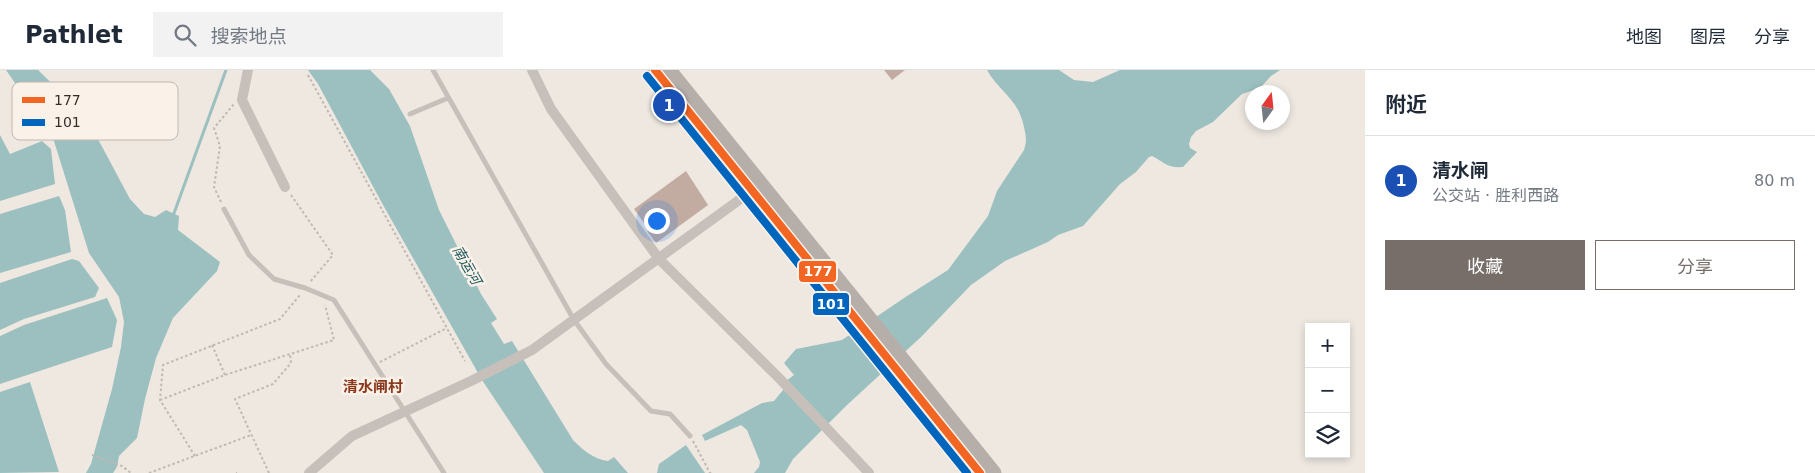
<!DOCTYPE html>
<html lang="zh">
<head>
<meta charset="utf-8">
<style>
  body { margin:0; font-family:"DejaVu Sans","Noto Sans SC",sans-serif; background:#f2f2f3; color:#1f2937 }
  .controls { position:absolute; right:15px; bottom:15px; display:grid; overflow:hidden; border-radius:0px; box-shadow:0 2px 8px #0003 }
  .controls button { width:45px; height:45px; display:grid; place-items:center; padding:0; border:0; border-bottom:1px solid #e0e1e3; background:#fff; color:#1f2937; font:25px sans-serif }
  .compass { position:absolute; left:1245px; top:15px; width:45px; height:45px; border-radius:50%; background:#fff; box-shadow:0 2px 8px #0003; rotate:15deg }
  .you { position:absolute; left:656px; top:150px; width:18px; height:18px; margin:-12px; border:4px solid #fff; border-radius:50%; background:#1a73e8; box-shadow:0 0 0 8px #1a73e833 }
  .badge { display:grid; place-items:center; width:32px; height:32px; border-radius:50%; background:#786e69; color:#fff; font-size:16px; font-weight:700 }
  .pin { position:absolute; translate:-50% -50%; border:2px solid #fff; box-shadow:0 1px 5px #0006 }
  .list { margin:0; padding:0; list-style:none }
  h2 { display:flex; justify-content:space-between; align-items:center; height:65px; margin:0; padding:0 20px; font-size:21px }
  h2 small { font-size:16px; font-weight:400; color:#747a83 }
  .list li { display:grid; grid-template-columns:32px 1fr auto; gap:15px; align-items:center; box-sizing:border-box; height:90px; padding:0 20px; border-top:1px solid #e0e1e3 }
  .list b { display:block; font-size:19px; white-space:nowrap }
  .list p { margin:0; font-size:16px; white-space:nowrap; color:#747a83 }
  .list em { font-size:16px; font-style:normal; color:#747a83 }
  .actions { display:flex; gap:10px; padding:15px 20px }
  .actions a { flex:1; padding:11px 0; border:1px solid #786e69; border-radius:0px; text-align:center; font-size:18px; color:#786e69 }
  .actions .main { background:#786e69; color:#fff }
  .icon { flex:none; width:28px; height:28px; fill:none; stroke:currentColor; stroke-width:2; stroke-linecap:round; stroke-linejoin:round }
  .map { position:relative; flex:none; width:1365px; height:403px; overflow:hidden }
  header { display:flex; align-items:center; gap:30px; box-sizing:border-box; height:70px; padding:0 25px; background:#fff; border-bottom:1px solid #e0e1e3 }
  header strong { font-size:24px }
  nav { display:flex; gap:28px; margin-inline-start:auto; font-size:18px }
  .search { width:350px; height:45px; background:#f2f2f3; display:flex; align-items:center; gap:12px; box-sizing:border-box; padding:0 18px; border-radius:0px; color:#747a83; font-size:19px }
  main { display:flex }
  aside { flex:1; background:#fff }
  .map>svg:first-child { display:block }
  .water { fill:#9cc0c0 }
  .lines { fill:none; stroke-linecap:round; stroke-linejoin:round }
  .stream { stroke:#9cc0c0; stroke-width:3 }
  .building { fill:#c2aca2 }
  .path { stroke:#c0b8b2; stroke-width:2; stroke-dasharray:2.5 2.5; stroke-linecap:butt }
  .lane { stroke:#c7c0ba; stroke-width:5 }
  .street { stroke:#c7c0ba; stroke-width:10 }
  .primary { stroke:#b6aea9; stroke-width:15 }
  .bus-1-casing { stroke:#faf2e9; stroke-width:11 }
  .bus-2-casing { stroke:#faf2e9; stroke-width:11 }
  .bus-1 { stroke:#f26522; stroke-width:8 }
  .bus-2 { stroke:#0065bd; stroke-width:8 }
  .labels { text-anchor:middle; stroke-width:5; stroke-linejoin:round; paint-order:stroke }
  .water-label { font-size:14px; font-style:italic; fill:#1b575c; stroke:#faf2e9 }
  .quarter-label { font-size:15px; font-weight:bold; fill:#8b391d; stroke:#faf2e9 }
  .key { fill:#faf2e9; stroke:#c0b7af; stroke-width:1 }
  .key-label { font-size:14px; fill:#382d28 }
  .line-badge { stroke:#faf2e9; stroke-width:2 }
  .badge-label { font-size:14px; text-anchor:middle; font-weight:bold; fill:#fff }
</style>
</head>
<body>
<header>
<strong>Pathlet</strong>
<div class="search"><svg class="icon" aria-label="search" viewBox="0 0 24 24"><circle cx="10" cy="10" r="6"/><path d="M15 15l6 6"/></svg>搜索地点</div>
<nav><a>地图</a><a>图层</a><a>分享</a></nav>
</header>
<main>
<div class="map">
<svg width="1365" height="403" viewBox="0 0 1365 403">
  <rect width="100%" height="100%" fill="#eee8e1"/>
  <path class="water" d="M6 0H38L77 38 91 56 130 129 144 144 155 147 166 140 179 146 178 160 220 192 217 201 173 248 156 288 145 329 137 368 119 386 117 397 113 403H86L91 394 112 319 121 277 124 252 119 227 89 183 53 68Z
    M308 0H370L389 19 410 56 439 140 481 224 497 249 491 253 504 274 512 271 573 370C583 380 593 389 608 391L614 387 628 403H544L482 310 383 135 318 14Z
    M987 0H1059L1074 10 1093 12 1120 0H1280L1271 6 1260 18 1242 24 1213 52 1196 61 1191 67 1189 74 1190 78 1197 82 1183 97C1166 98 1166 93 1152 86L1149 87 1136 102 1120 114 1083 156 1058 165 1048 172 1005 191 971 215 921 267 847 335 793 389 785 403H754L759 397 760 392 747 360 741 355 705 371 702 365 762 333 774 331 788 314 786 311 794 305 784 293 796 279 842 270 907 226 948 200 988 146 997 121 1024 80C1027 71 1026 66 1024 57 1018 28 1000 23 987 0Z
    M0 65 10 84 42 71 51 79 55 114 0 131Z
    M59 126 65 140 71 182 0 203V144Z
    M72 189 79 191 99 218 95 227 24 249 0 260V213Z
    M107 228 117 250 112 277 0 314V266L24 255Z
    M30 312 59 402 0 403V322Z
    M686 375 705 403H657L659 394Z"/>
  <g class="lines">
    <path class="stream" d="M173 146 226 0"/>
  </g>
  <path class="building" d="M884 0H905L892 10Z
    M686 101 708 135 656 173 647 161 649 160 634 139Z"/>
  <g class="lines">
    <path class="path" d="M308 5 465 291
      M291 125 333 185 310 212
      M221 132 214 117 220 76 214 58 234 34
      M212 275 225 305
      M380 292 447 258
      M160 330 225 305 334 270 325 235
      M693 371 710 403H712
      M92 385 122 396 131 403
      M195 386 160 330 163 295 280 249 300 225
      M149 403 251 365
      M236 403H237
      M269 403 235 329 273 314 291 293 290 284"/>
    <path class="lane" d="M433 0 574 250 606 294 651 341 670 344 690 366
      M410 44 448 28
      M224 139 249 185 274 209 305 218 334 230 444 403"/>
    <path class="street" d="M248 0 242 30 285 117
      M532 0 551 39 659 189 780 309 869 403
      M309 403 352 366 471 311 532 280 757 117"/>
    <path class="primary" d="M655 0 980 403
      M669 0 994 403"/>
    <g class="bus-1-casing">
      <path id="bus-1" d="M655 0 980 403"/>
    </g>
    <g class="bus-2-casing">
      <path id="bus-2" d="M647 6 967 403"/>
    </g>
    <use href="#bus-1" class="bus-1"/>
    <use href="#bus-2" class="bus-2"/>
  </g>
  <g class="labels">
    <g class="water-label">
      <text transform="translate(467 195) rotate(60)" y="5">南运河</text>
    </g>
    <g class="quarter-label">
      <text x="373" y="322">清水闸村</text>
    </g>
  </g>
  <rect x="12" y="12" width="166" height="58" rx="8" class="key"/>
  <rect x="22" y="27" width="23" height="6" fill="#f26522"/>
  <rect x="22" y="49" width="23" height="7" fill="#0065bd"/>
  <g class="key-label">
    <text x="54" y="35">177</text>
    <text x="54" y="57">101</text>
  </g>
  <g class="line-badge">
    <rect x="798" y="190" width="39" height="23" rx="5" fill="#f26522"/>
    <rect x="812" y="222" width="38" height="24" rx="5" fill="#0065bd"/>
  </g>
  <g class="badge-label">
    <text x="818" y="206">177</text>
    <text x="831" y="239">101</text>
  </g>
</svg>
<div class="controls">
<button>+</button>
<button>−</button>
<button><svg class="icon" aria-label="layers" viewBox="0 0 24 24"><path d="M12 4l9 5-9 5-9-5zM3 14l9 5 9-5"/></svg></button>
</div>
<svg class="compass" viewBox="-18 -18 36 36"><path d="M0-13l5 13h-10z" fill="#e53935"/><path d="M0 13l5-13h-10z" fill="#747a83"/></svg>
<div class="you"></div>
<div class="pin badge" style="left:669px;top:35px;background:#1a4fb4">1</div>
</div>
<aside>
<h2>附近<small></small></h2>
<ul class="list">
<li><span class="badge" style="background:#1a4fb4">1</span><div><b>清水闸</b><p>公交站 · 胜利西路</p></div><em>80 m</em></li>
</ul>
<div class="actions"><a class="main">收藏</a><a>分享</a></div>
</aside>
</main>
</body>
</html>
